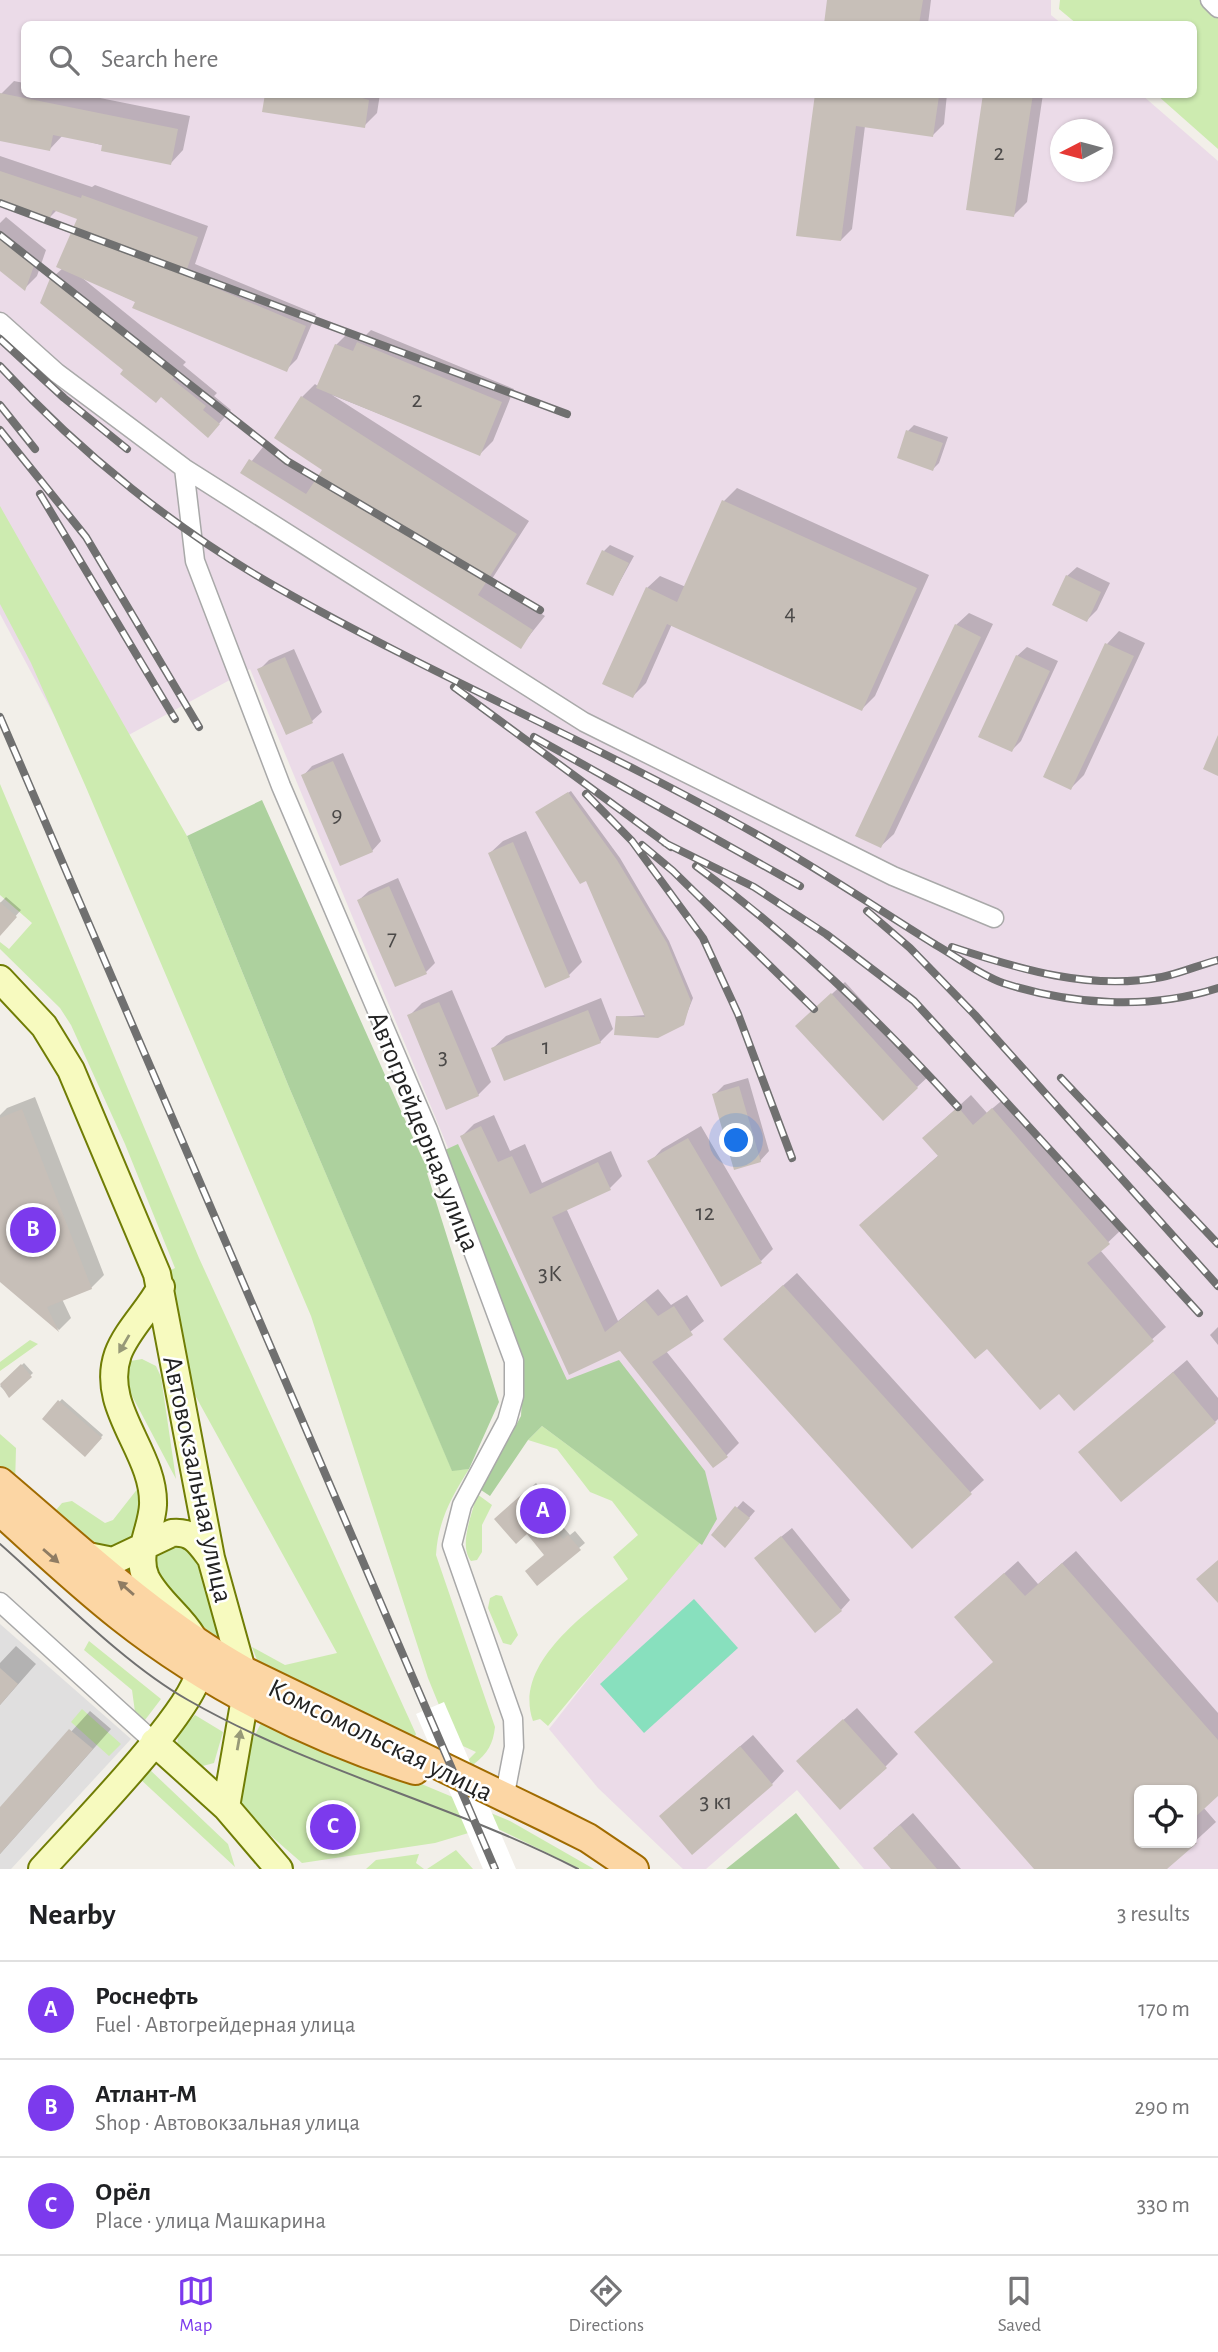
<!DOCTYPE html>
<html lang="en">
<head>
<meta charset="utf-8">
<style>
  body { margin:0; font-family:"Alegreya Sans",sans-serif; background:#f6f6f6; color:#202124 }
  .controls { position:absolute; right:21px; bottom:21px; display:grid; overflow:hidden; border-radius:10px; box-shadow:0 2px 5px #0004 }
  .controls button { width:63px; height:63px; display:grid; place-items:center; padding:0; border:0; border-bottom:2px solid #e0e0e0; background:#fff; color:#202124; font:35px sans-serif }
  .compass { position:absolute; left:1050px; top:119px; width:63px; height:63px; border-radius:50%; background:#fff; box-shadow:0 2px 5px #0004; rotate:264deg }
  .you { position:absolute; left:737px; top:1141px; width:24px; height:24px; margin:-18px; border:5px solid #fff; border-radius:50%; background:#1a73e8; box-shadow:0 0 0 10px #1a73e833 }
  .badge { display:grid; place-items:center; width:46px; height:46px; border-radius:50%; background:#7c3aed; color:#fff; font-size:23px; font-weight:700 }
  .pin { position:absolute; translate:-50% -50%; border:4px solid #fff; box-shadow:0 2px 7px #0006 }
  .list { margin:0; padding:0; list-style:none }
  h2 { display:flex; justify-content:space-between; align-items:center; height:91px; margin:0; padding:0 28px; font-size:30px }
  h2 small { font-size:23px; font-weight:400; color:#757577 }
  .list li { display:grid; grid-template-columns:46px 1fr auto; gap:21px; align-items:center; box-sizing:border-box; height:98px; padding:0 28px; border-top:2px solid #e0e0e0 }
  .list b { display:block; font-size:26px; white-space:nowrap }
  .list p { margin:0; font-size:23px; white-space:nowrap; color:#757577 }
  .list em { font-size:23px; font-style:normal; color:#757577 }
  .icon { flex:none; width:38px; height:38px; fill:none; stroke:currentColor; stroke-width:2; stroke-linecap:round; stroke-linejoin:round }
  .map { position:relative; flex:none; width:1218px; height:1869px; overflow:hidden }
  .search { position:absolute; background:#fff; box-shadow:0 2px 5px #0004; left:21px; right:21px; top:21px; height:77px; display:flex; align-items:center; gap:18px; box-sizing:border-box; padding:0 24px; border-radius:10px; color:#757577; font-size:26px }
  .sheet { height:385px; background:#fff }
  nav { display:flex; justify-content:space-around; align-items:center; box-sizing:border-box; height:98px; border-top:2px solid #e0e0e0; background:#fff; font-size:19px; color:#757577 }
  nav a { display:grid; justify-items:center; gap:4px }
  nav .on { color:#7c3aed }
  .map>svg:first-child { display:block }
  .residential { fill:#e0dfdf }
  .industrial { fill:#ebdbe8; fill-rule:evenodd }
  .grass { fill:#cdebb0 }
  .forest { fill:#add19e }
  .pitch { fill:#88e0be }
  .pier { fill:#fff }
  .shadow { fill:#0003; fill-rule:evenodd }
  .building { fill:#c7bfb8 }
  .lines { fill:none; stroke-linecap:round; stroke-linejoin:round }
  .street-casing { stroke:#a9a9a9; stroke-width:21 }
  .secondary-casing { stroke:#707d05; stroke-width:30 }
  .primary-casing { stroke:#a06b00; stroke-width:32 }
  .street { stroke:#fff; stroke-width:18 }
  .secondary { stroke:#f7fabf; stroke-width:26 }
  .primary { stroke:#fcd6a4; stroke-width:28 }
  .tram { stroke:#707070; stroke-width:2 }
  .rail-casing { stroke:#707070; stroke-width:8 }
  .rail { stroke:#fff; stroke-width:5; stroke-dasharray:16; stroke-linecap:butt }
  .oneway { fill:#979978 }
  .oneway2 { fill:#8f7c63 }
  .labels { text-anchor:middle; stroke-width:5; stroke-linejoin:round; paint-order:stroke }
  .number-label { font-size:24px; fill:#4b4948 }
  .street-label { font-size:28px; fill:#222; stroke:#fff }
</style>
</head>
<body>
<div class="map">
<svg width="1218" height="1869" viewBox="0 0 1218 1869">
  <rect width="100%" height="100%" fill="#f2efe9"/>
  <path class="residential" d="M0 1624 131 1739 11 1869H0Z"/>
  <path class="industrial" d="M0 0H1051V15L1062 24H24V94L1142 95 1218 161V1869H864L797 1790 706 1869H683L598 1788 549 1729 710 1523 546 1385 250 669 79 762 0 614ZM1060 130H1102V172H1060ZM1139 1790H1192V1843H1139Z"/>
  <path class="grass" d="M1060 0H1218V149L1157 95 1194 94V24H1077L1059 9Z
    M0 506 187 836 289 1087 452 1470 469 1469C451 1498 438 1521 436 1555L495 1727C493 1744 488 1753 474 1764L479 1784 464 1764 476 1752 454 1742 428 1678 311 1316 85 785 31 663 0 604Z
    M0 784 199 1258 416 1734 411 1745 259 1665 252 1647 285 1665 337 1653 190 1386 167 1272 175 1268 125 1144 71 1025 60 1008 0 949V942L9 949 32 923 0 895Z
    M30 1340 38 1344 0 1371V1362Z
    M142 1359 156 1366 161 1377 176 1479 121 1375 125 1362Z
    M542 1426 700 1543 548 1726 540 1719 533 1721C512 1662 590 1611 628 1579L613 1557 638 1535 612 1501 590 1492 557 1449 528 1440Z
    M0 1434 16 1448 15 1486 0 1473Z
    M142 1483 140 1534 106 1554 51 1516 62 1503 72 1501 105 1523 113 1520Z
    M477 1494 492 1505 482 1525V1552L477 1560 471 1561C458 1545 473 1512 477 1494Z
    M179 1542 195 1556 220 1640 216 1645 154 1576V1550Z
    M496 1595 502 1596 518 1635 511 1645 503 1643 488 1608 490 1598Z
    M89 1641 161 1699 142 1724 135 1712 132 1690 84 1650Z
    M82 1709 121 1744 109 1756 71 1722Z
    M195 1715 223 1732 214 1763 199 1767 177 1751 178 1734Z
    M273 1722 510 1821 594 1869H580L492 1826 435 1843 302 1863 239 1808 249 1747 261 1723Z
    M148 1768 228 1844 235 1867 139 1778Z
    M456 1850 473 1869H427Z
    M419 1854 416 1863 424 1869H366L376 1860Z"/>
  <path class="forest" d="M262 800 423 1160 458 1144 567 1380 619 1360 705 1471 717 1519 702 1545 542 1426 528 1440 490 1496 481 1490 521 1416 524 1361 446 1167 427 1173 499 1402 469 1469 452 1471 289 1087 187 836Z
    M796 1813 840 1869H726Z"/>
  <path class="pitch" d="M694 1599 738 1648 644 1733 600 1684Z"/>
  <path class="pier" d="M444 1702 516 1869H483L416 1714Z"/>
  <path class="shadow" d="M829 0H931L928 24H826Z
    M14 81 24 83V94H80L190 116 183 150 171 163 63 135 50 149 0 139 1 94Z
    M267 94H380L377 113 364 126Z
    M816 94H947L944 124 933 135 865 126 852 229 841 240Z
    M985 94H1043L1027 202 1014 215Z
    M0 156 92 187 95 185 208 226 195 264 316 314 297 359 286 370 81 277 186 362 183 365 217 393 214 396 231 410 208 436 161 395 42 302 53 277 63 268 80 218 57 210 49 218 0 202Z
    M6 217 46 250 37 276 25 288 0 268V223Z
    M371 330 514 389 493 441 480 454 332 395 529 521 490 582 545 616 521 646 243 472 263 447 317 480 325 469 302 397 315 384 319 387 336 345 349 332 363 338Z
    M914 425 948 437 939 463 933 469 908 431Z
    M737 488 929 575 875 696 862 709 672 624 646 683 633 696 647 588 660 576 686 587 724 501Z
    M610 545 634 556 613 594 604 551Z
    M1077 567 1110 583 1097 610 1087 620 1067 576Z
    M969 613 993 624 894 834 881 846 956 625Z
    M1119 631 1145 643 1084 775 1071 788 1107 644Z
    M1027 647 1058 661 1021 741 1012 750 1017 656Z
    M294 649 322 712 312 721 259 670 269 660Z
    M343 753 381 841 372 851 303 776 312 766Z
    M571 791 620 858 669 941 693 998 683 1023 618 1017 646 1015 587 879 540 810Z
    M526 831 582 962 569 975 546 985 490 853 503 841Z
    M398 878 435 963 426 972 359 900 369 891Z
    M6 897 21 910 5 928 0 924V903Z
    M845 982 930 1075 917 1087 810 1014Z
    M452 990 491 1082 478 1095 409 1016 422 1003Z
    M601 998 613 1029 600 1042 493 1048 506 1036Z
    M748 1078 769 1151 760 1161 714 1095 724 1085Z
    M971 1095 987 1113 1006 1097 1121 1230 1100 1250 1166 1327 1074 1408 1059 1391 988 1346 861 1225 939 1155 924 1138Z
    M35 1097 104 1275 91 1288 62 1299 71 1318 59 1330 0 1280V1115L7 1108Z
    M494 1115 510 1151 525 1144 542 1183 611 1151 622 1176 610 1188 566 1208 618 1321 658 1289 671 1305 687 1295 704 1321 666 1351 739 1443 726 1456 621 1349 570 1373 462 1136 474 1124Z
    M701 1126 773 1249 761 1261 650 1162 662 1149Z
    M797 1273 984 1480 912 1546 738 1326Z
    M1218 1327V1345L1210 1335Z
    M1187 1360 1218 1398V1419L1215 1422 1080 1452Z
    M24 1363 33 1373 9 1395 0 1386Z
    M62 1399 103 1435 85 1455 44 1419Z
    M536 1483 556 1506 550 1512 570 1535 575 1531 585 1543 579 1548 546 1554 528 1532 502 1513Z
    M743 1501 755 1511 731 1539 713 1535Z
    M792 1528 850 1600 841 1610 766 1549Z
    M1076 1551 1218 1713V1794L1203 1807 1216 1822 1165 1869H1036L995 1661 969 1605 1018 1561 1038 1584ZM1139 1790H1192V1843H1139Z
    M16 1646 36 1664 0 1705V1663Z
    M857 1708 898 1754 885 1767 811 1748Z
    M90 1711 111 1729 0 1854V1810Z
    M753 1735 784 1771 772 1784 674 1804Z
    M913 1813 961 1869H894L888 1835Z"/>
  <path class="building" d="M827 0H923L919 24H824Z
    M0 93 178 129 171 165 101 151 102 145 53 135 50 151 0 141Z
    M265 94H349L369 100 365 128 262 112Z
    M815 94 939 96 933 137 856 126 841 241 796 236Z
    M983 94H1033L1014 217 966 210Z
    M0 171 81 198 82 195 198 237 185 275 306 326 287 372 132 308 135 302 56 267 77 219 53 210 49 220 0 204Z
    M0 235 35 263 25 291 0 271Z
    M51 276 175 376 172 379 206 406 203 410 220 424 208 438 161 397 156 403 120 374 123 370 40 303Z
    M357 342 502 402 480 456 316 388 335 344 353 351Z
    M301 396 517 534 478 595 533 630 521 649 240 473 249 459 306 494 322 470 274 438Z
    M906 430 943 443 933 471 897 458Z
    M722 500 917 588 862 711 667 624 633 698 602 684 646 587 677 602Z
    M602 550 629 563 613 596 586 584Z
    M1066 575 1101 592 1087 622 1052 605Z
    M955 624 981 637 881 848 855 836Z
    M1105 643 1134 656 1071 790 1043 777Z
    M1016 655 1050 671 1012 752 978 737Z
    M285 657 313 723 286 735 257 669Z
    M1218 735V776L1203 769Z
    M333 761 373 852 340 866 301 775Z
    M568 792 617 860 667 943 691 1001 684 1025 658 1038 614 1035 616 1016 645 1017 586 881 580 884 535 812Z
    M513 842 570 977 545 988 488 853Z
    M389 886 427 974 395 987 357 900Z
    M0 902 17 917 0 936Z
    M831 993 918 1088 883 1121 795 1026Z
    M439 1002 479 1096 446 1110 407 1015Z
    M588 1010 601 1043 504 1081 491 1048Z
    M739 1086 761 1162 734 1170 712 1094Z
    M958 1107 973 1125 992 1108 1110 1244 1087 1263 1154 1341 1074 1411 1059 1394 1040 1410 987 1349 975 1359 859 1225 938 1156 922 1138Z
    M22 1109 92 1289 47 1307 59 1332 0 1282V1118Z
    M481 1126 498 1162 512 1156 530 1194 598 1162 611 1190 552 1217 605 1332 645 1300 658 1316 674 1306 693 1335 652 1362 728 1457 713 1468 620 1351 569 1375 460 1136Z
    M688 1138 762 1263 721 1287 647 1161Z
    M783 1285 972 1494 912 1549 723 1339Z
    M21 1364 32 1377 9 1398 0 1384Z
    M1173 1372 1216 1423 1121 1502 1078 1452Z
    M58 1400 102 1438 85 1457 42 1419Z
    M529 1488 551 1513 546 1518 563 1539 568 1535 581 1550 537 1586 525 1571 544 1555 527 1534 516 1544 494 1519Z
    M735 1506 750 1518 725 1548 711 1535Z
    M781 1536 842 1611 815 1633 754 1558Z
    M1218 1560V1603L1196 1579Z
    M1062 1563 1218 1740V1796L1192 1820V1790H1139V1843H1197L1167 1869H1034L914 1732 993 1662 954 1617 1004 1573 1025 1596Z
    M0 1668 18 1684 0 1705Z
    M843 1719 887 1768 840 1810 796 1761Z
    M69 1729 93 1749 0 1854V1807Z
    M740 1746 773 1785 692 1855 659 1816Z
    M900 1825 937 1869H891L873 1848Z"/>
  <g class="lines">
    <g class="street-casing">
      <path id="street" d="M1210 0 1218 8
        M0 322 57 373 184 468 584 722 893 876 994 918
        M184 468 195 561 281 786 428 1130 514 1361V1396L507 1421 462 1505 452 1545 513 1719 514 1747 504 1799
        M0 1602 154 1742"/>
    </g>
    <g class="secondary-casing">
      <path id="secondary" d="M0 979 44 1026 71 1070 157 1274 211 1558 242 1670 245 1698 226 1807
        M88 1556 113 1561 172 1533C192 1531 199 1542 210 1557
        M154 1742 226 1807 279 1869
        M42 1869C74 1833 194 1711 199 1671 205 1628 163 1612 146 1578 135 1554 152 1529 153 1505 155 1452 99 1408 118 1354 127 1330 149 1310 161 1287"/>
    </g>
    <g class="primary-casing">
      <path id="primary" d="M0 1482C78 1548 153 1620 242 1670L548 1818 588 1838 634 1869
        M0 1511C40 1547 79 1584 121 1617 207 1685 310 1737 415 1770"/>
    </g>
    <use href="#street" class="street"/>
    <use href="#secondary" class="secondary"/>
    <use href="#primary" class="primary"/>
    <path class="tram" d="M0 1544C57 1594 124 1664 188 1700 312 1771 452 1804 578 1869"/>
    <g class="rail-casing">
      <path id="rail" d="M0 203 567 414
        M0 235 287 461 540 610
        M0 339 64 398 127 449
        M0 366C80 453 177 531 280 589 435 677 601 746 756 834 818 868 876 908 936 945 957 957 980 975 1003 983 1071 1005 1150 1010 1218 988
        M0 405 35 449
        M0 430 86 537 199 727
        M40 494 175 719
        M454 687 671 847
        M0 717 495 1869
        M534 737 800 886
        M586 794 632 841 703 938 738 1014 792 1158
        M665 843 754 887 826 934 914 1001 1199 1313
        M642 845 673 871 814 1009
        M696 866C794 938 876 1017 958 1107
        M867 911 910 948 975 1015 1218 1286
        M952 947C1019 969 1090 991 1162 977 1181 973 1199 965 1218 960
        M1061 1078 1218 1244"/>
    </g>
    <use href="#rail" class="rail"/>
  </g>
  <defs><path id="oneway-solid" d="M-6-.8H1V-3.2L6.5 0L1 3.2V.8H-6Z" transform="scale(1.75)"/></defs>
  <g class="oneway">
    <use href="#oneway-solid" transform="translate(124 1344) rotate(120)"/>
    <use href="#oneway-solid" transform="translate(239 1740) rotate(-80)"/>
  </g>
  <g class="oneway2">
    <use href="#oneway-solid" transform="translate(51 1556) rotate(41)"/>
    <use href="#oneway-solid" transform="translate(126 1588) rotate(-139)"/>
  </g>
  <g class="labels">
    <g class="number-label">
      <text x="999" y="160">2</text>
      <text x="417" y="407">2</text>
      <text x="790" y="620">4</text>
      <text x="337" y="822">9</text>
      <text x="392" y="945">7</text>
      <text x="546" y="1054">1</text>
      <text x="443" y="1064">3</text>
      <text x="705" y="1220">12</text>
      <text x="550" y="1281">3К</text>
      <text x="716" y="1809">3 к1</text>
    </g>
    <g class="street-label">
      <text transform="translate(425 1131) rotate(68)" y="10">Автогрейдерная улица</text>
      <text transform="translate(199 1479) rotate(78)" y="10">Автовокзальная улица</text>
      <text transform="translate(381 1739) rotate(26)" y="10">Комсомольская улица</text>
    </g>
  </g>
</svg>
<div class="controls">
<button><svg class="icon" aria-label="locate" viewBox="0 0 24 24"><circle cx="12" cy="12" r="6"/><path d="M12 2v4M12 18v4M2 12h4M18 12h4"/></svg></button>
</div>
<svg class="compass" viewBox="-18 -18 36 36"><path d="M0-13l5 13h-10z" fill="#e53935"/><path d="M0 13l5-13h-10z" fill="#757577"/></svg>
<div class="you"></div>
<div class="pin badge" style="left:543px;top:1511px">A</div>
<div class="pin badge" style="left:33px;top:1230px">B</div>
<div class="pin badge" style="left:333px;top:1827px">C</div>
<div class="search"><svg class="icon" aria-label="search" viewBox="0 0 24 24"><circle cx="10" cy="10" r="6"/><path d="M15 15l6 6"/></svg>Search here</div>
</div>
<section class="sheet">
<h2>Nearby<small>3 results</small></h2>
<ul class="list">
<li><span class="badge">A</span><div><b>Роснефть</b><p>Fuel · Автогрейдерная улица</p></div><em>170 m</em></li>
<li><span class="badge">B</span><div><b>Атлант-М</b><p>Shop · Автовокзальная улица</p></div><em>290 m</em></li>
<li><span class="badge">C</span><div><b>Орёл</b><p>Place · улица Машкарина</p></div><em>330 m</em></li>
</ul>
</section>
<nav>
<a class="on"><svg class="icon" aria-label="map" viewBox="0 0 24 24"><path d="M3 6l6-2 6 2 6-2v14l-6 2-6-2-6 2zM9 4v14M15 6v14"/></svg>Map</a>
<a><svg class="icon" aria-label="directions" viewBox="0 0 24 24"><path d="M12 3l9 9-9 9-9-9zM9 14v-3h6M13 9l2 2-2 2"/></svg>Directions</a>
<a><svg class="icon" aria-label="saved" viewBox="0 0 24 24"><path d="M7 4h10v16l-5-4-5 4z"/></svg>Saved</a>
</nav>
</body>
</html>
